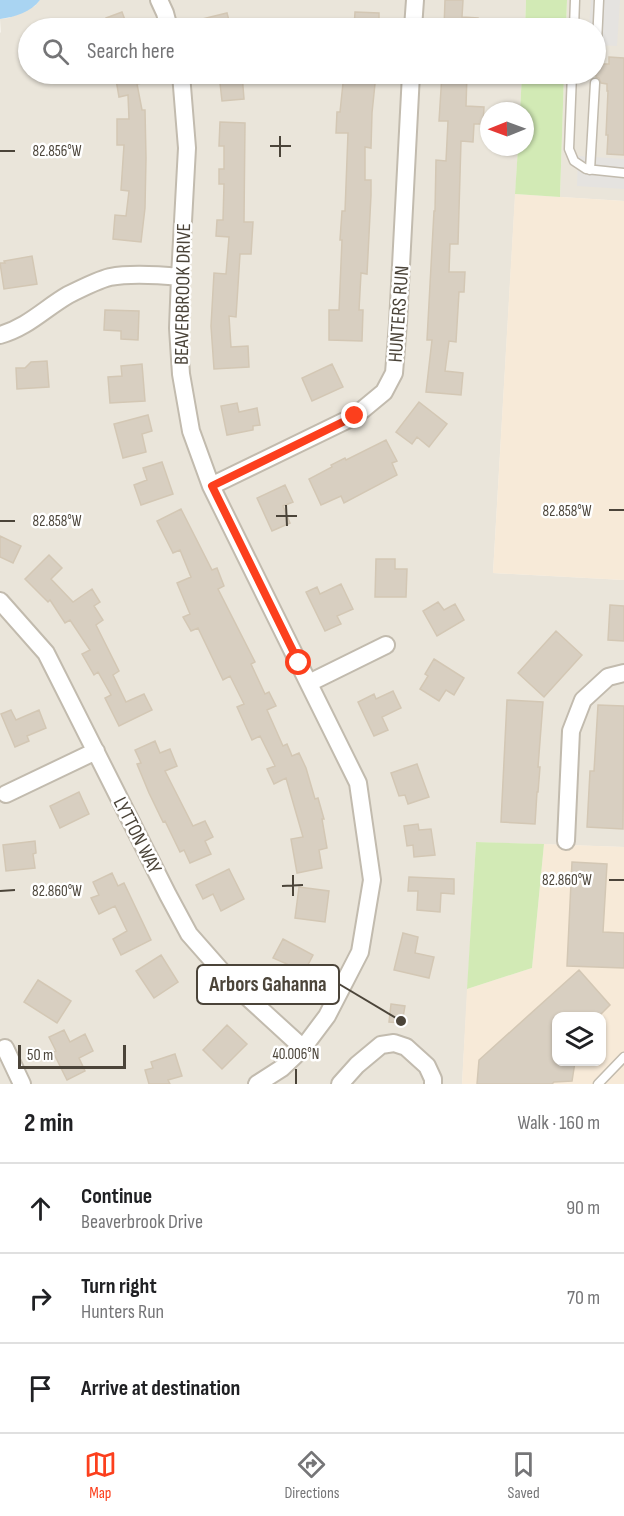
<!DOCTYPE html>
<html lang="en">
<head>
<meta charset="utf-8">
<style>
  body { margin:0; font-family:"Sofia Sans Condensed",sans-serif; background:#f6f6f6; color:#202124 }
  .controls { position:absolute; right:18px; bottom:18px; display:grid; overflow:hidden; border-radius:12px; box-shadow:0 2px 4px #0004 }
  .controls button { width:54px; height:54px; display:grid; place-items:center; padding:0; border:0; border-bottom:2px solid #e0e0e0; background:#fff; color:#202124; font:30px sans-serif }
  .compass { position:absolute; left:480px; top:102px; width:54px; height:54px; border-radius:50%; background:#fff; box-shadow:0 2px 4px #0004; rotate:269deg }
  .scale { position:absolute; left:18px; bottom:15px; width:108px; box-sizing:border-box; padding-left:6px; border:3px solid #4b4439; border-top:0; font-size:16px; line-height:21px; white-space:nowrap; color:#4b4439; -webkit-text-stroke:4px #fff; paint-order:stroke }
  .stop { position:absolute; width:18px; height:18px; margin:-14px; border:4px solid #fc3f1d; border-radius:50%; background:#fff }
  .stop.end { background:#fc3f1d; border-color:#fff; box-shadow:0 2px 6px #0008 }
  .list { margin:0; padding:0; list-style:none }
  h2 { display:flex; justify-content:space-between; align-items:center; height:78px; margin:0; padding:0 24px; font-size:26px }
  h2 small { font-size:20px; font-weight:400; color:#757577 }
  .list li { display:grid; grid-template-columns:39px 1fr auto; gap:18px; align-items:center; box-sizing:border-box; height:90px; padding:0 24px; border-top:2px solid #e0e0e0 }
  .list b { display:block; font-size:22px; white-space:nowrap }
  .list p { margin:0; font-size:20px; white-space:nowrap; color:#757577 }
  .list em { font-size:20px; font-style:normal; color:#757577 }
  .icon { flex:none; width:33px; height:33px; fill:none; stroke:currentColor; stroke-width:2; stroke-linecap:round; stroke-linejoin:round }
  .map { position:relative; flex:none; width:624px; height:1084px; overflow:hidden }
  .search { position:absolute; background:#fff; box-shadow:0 2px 4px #0004; left:18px; right:18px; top:18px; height:66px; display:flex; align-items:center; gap:15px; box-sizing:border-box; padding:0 21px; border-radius:33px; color:#757577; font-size:22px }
  .sheet { height:348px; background:#fff }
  nav { display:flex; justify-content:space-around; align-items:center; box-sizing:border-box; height:84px; border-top:2px solid #e0e0e0; background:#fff; font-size:16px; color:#757577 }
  nav a { display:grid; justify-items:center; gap:3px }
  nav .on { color:#fc3f1d }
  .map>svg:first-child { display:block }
  .residential { fill:#eae5da }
  .commercial { fill:#f7ead8; fill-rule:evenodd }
  .green { fill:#d2eab5 }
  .parking { fill:#e5e3e0 }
  .water { fill:#a9d4f2 }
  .building { fill:#d8cfc1; stroke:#d3c7b4; stroke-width:1.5 }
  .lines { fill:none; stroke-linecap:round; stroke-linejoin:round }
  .lane-casing { stroke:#c2bbae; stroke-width:11 }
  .street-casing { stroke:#c2bbae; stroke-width:20 }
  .lane { stroke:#fff; stroke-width:8 }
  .street { stroke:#fff; stroke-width:16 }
  .route { stroke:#fc3f1d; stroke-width:8 }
  .ticks { fill:none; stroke:#4b4439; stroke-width:2 }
  .labels { text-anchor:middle; stroke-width:5; stroke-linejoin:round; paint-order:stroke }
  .street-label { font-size:20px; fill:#4b4439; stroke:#fff }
  .ticks-label { font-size:15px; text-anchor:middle; fill:#4b4439; stroke:#fff; stroke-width:5; stroke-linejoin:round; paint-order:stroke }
  .leader { fill:none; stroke:#4b4439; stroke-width:2 }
  .callout-dot { fill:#4b4439; stroke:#fff; stroke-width:2 }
  .callout { fill:#fff; stroke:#4b4439; stroke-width:2 }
  .callout-label { font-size:21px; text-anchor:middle; font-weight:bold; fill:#4b4439 }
</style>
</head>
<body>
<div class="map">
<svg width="624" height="1084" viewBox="0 0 624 1084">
  <rect width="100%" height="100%" fill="#f6f3ec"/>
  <path class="residential" d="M40 0H526L525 28H28V74H522L520 111H489V147H518L493 573 624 580V847L476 842 462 1084H0V33L1 32 0 19 9 18 35 6Z
    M567 0H624V201L560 197 564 74H596V28H566Z"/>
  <path class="commercial" d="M515 194 624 201V580L493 573Z
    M544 844 624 847V1084H462L467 989 532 968ZM556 1016H602V1062H556Z"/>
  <path class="green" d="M526 0H567L566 28H525Z
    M522 74H564L560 197 515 194 518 147H525V111H520Z
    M476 842 544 844 532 968 467 989Z"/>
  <path class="parking" d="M591 0H620L617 46 596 45V28H589Z
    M578 156 624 159V189L577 186Z"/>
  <path class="water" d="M0 0H40C31 12 15 17 0 19Z"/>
  <path class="building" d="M445 0H463L462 17 478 18 477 28H444Z
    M122 12 128 28H110L106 18Z
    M355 12 379 13V28H354Z
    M227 13 231 28H205L202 19Z
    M609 57 624 58V155L607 154 608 135H606L608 91H607V84L601 83 599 78 596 77V70L601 68 602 64H609Z
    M115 74H161V79L137 84 142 110H145L146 158 145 208 141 242 113 239 115 215 126 216 129 191 121 190 124 145H117V119H129L128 95 119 97Z
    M219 74H242L244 99 222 101Z
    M344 74H376L372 113 371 148 365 147V180H371V195L367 274 361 273 359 310H363L362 341 329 340V310H339L342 240H340L342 211H345L348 133H336L337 112H340Z
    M442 74H467L466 106 484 107 483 124H474L473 142 461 141 458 244H450L449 272H465L464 292H459L456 342 449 341 445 371 463 373 461 395 426 392 432 340H427L434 211H435L436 160 446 161 448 121H439Z
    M220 122 245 123 244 222H253L251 254H240L236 317 229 316 231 347 248 346 249 367 214 369 211 326 214 273 226 274 229 237 216 236 217 220H223L224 184H219V169H224V146H219Z
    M32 256 37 284 4 289 0 263H5L4 261Z
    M105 310 139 311 138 340 121 339V331L104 330Z
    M47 361 49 387 17 389 16 368H25L31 362Z
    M142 364 145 401 110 403 108 377 122 376 121 366Z
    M332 364 343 387 312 401 302 378Z
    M419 402 447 424 429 447 417 437 412 444 396 432Z
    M237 403 239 412 257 408 260 425 253 426V430L227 435 221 406Z
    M148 415 152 431 142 434 146 452 123 458 114 424Z
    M386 440 397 461 392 463 397 475 344 503 341 496 321 505 309 479 332 467 331 465 345 458 346 460Z
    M162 462 173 494 141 505 134 485 147 480 143 468Z
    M285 485 293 502 283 506 290 523 272 531 257 498Z
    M181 509 212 570 217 568 224 586 218 589 255 662 251 664 265 694 269 692 276 706 267 710 283 746 287 744 292 756 299 753 306 768 315 799 318 798 324 819H322L327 848 319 850 322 868 297 873 291 839 303 837 286 778 274 784 267 769 275 766 260 736 252 740 237 707 244 704 230 676 223 680 198 628 191 631 183 617 190 614 177 583 191 577 180 550 173 553 157 521Z
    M0 536 21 546 13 563 0 557Z
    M49 555 62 568 51 579 73 602 92 589 100 602 94 606 103 620 96 625 119 671 113 675 126 702 144 694 152 710 119 726 105 698 111 695 98 672 94 675 82 654 90 650 70 620 65 623 50 600 48 602 25 579Z
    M376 559H395V569H407L406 597H375Z
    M341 584 353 609 337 616 341 624 325 631 306 592 317 587 320 594Z
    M438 602 444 610 455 604 464 620 437 636 423 611Z
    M610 605 624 606V641L608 640Z
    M556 631 582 655 544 697 518 673Z
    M434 659 464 678 454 695 446 690 439 701 420 689 428 676 425 674Z
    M393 691 401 708 382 717 388 730 374 736 358 702 374 694 376 699Z
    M507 700 543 702 538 767H540L538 792H537L535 824 501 822Z
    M598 705 624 706 623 829 587 827 590 771H594Z
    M11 710 16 720 39 710 46 728 27 736 29 741 15 747 1 714Z
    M155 741 160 753 170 749 177 766 165 771 193 826 205 821 213 837 205 841 211 854 190 863 184 850 180 852 165 821 163 822 149 793 137 764 141 763 135 750Z
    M417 764 429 797 408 804 405 795 399 796 391 773Z
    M79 792 89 814 60 828 50 806Z
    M418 824 419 830 431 829 435 855 414 857 413 845 407 846 404 826Z
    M35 841 36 853 33 854 35 868 6 871 3 845Z
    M572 862 607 864 603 932 624 933V968L567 966Z
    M229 869 244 899 221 911 213 894 203 899 196 885Z
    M112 873 118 886 124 883 151 940 121 955 113 939 127 931 115 906 99 914 91 898 99 895 93 882Z
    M409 877 454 879V894L441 893 440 912 417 910 418 891H408Z
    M299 887 329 891 325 922 295 918Z
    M403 933 418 937 415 953 434 957 429 978 394 970Z
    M283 939 313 955 295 990 278 981 287 964 273 958Z
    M161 955 178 982 154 998 136 971Z
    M579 970 610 1005 598 1017H556V1062H575L572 1081 554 1082 552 1084H477L479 1060Z
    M38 980 71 1001 57 1023 24 1002Z
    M391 1004 405 1006 402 1023 389 1022Z
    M227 1025 247 1044 222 1069 203 1050Z
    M64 1030 70 1042 85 1034 93 1051 79 1058 85 1071 67 1080 53 1052 56 1051 49 1037Z
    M175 1054 182 1076 168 1080 170 1084H149L145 1070 153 1068 151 1062Z"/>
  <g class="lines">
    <g class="lane-casing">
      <path id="lane" d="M574 28 575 0
        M596 64 599 0
        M572 74 569 149 574 161 586 169 624 173
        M590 170 595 83
        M598 1084 624 1057"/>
    </g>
    <g class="street-casing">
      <path id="street" d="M159 0 165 13 169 28
        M413 28 415 0
        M181 74 187 148 180 277 178 328 181 374 191 431 211 486 358 783 372 880 360 952 327 1016 303 1048 282 1068 257 1084
        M0 335C28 327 44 309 68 295 76 291 101 279 110 277 131 273 159 275 180 277
        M211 486 355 416 384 392 394 373 398 323 411 74
        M0 601 46 653 168 895 189 934 233 984 303 1048
        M309 683 386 645
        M6 794 96 751
        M566 841 571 731 583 700 608 677 624 673
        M5 1048 22 1084
        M340 1084 357 1065 381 1045 394 1043 406 1047 427 1066 433 1079V1084"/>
    </g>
    <use href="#lane" class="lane"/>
    <use href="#street" class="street"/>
  </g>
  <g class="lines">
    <path class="route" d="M299 663 212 486 355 416"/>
  </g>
  <path class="ticks" d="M280 136V157M270 146H291M0 151H15M286 505 287 526M609 510H624M276 516H297M0 521H15M293 875V896M609 880H624M282 886 303 885M0 891 15 890M296 1069V1084"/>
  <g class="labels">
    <g class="street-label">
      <text transform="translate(182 294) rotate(-89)" y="7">BEAVERBROOK DRIVE</text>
      <text transform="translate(398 314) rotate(-86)" y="7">HUNTERS RUN</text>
      <text transform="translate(138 835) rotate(63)" y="7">LYTTON WAY</text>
    </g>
  </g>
  <g class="ticks-label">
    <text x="57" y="156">82.856°W</text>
    <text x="567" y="516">82.858°W</text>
    <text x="57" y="526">82.858°W</text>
    <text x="567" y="885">82.860°W</text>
    <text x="57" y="896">82.860°W</text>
    <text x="296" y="1059">40.006°N</text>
  </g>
  <path class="leader" d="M401 1021L339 984"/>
  <circle class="callout-dot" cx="401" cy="1021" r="6"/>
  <rect class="callout" x="197" y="965" width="142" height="39" rx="6"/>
  <g class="callout-label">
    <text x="268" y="991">Arbors Gahanna</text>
  </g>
</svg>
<div class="controls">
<button><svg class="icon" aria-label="layers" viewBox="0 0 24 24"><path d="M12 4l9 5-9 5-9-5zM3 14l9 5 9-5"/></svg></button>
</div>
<svg class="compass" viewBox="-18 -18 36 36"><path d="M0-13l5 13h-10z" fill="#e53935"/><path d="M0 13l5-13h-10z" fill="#757577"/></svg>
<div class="scale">50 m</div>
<div class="stop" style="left:299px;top:663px"></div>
<div class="stop end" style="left:355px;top:416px"></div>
<div class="search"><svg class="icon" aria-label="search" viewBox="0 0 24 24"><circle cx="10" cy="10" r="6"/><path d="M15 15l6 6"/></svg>Search here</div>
</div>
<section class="sheet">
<h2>2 min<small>Walk · 160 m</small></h2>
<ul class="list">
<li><svg class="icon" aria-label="ahead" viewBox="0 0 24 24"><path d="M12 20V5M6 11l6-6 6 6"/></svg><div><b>Continue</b><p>Beaverbrook Drive</p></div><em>90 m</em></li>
<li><svg class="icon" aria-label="right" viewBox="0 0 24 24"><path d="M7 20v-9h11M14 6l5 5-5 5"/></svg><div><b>Turn right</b><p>Hunters Run</p></div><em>70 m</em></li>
<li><svg class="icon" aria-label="arrive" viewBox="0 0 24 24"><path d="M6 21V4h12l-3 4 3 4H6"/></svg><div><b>Arrive at destination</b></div></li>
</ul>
</section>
<nav>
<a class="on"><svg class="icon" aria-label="map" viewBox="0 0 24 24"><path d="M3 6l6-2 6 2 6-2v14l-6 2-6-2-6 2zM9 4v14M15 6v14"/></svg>Map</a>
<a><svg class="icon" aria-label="directions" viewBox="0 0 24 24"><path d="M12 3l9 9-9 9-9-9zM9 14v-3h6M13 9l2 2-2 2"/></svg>Directions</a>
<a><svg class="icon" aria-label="saved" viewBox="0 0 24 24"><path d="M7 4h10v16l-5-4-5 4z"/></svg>Saved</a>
</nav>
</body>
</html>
